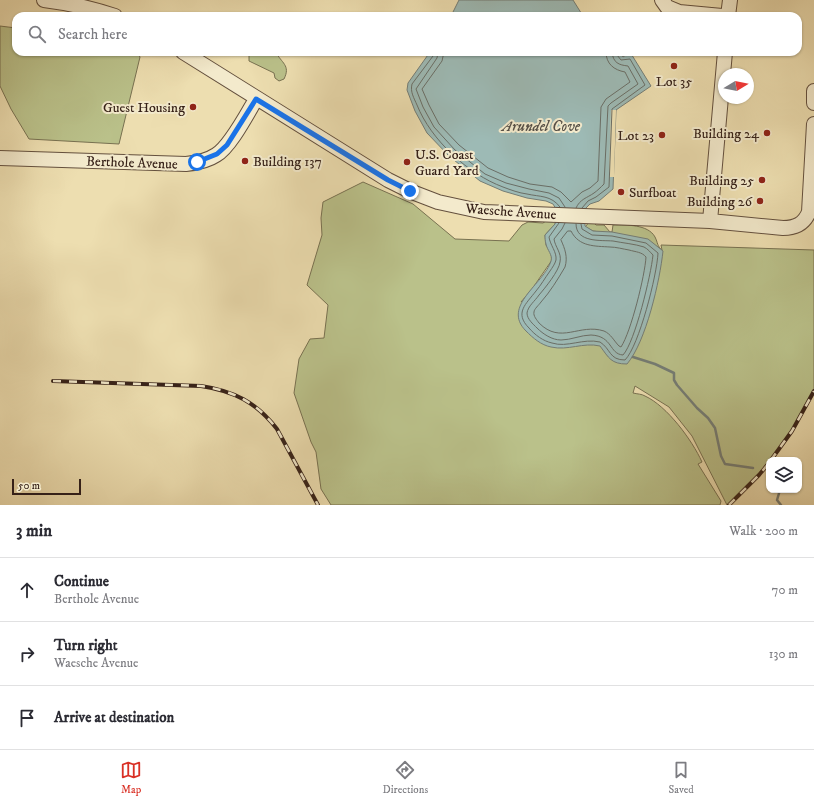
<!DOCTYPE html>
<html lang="en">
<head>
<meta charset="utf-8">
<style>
  body { margin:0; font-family:"IM FELL DW Pica",serif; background:#f2f2f3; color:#2b2b33 }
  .controls { position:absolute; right:12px; bottom:12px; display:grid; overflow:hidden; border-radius:8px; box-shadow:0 1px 3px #0004 }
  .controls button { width:36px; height:36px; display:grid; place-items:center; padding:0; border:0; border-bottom:1px solid #e1e1e2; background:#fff; color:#2b2b33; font:20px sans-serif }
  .compass { position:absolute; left:718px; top:68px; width:36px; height:36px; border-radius:50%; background:#fff; box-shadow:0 1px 3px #0004; rotate:80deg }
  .scale { position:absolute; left:12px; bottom:10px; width:69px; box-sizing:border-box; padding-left:4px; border:2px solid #362118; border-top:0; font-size:11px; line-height:14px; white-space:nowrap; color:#362118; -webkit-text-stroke:3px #f3eacc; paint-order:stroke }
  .stop { position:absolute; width:12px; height:12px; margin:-9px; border:3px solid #1a73e8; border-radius:50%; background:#fff }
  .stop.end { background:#1a73e8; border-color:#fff; box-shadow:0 1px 4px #0008 }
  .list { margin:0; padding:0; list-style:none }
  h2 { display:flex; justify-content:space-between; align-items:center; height:52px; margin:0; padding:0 16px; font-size:17px }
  h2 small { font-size:13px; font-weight:400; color:#7c7c81 }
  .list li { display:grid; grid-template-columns:26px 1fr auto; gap:12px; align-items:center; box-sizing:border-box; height:64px; padding:0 16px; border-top:1px solid #e1e1e2 }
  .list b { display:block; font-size:15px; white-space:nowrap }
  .list p { margin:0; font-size:13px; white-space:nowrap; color:#7c7c81 }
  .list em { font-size:13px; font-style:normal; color:#7c7c81 }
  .icon { flex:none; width:22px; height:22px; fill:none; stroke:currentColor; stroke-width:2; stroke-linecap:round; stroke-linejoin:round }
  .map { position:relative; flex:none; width:814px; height:505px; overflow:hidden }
  .search { position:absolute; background:#fff; box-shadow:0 1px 3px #0004; left:12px; right:12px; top:12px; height:44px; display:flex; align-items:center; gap:10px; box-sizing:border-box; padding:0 14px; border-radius:12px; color:#7c7c81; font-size:15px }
  .sheet { height:244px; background:#fff }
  nav { display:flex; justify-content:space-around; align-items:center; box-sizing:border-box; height:56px; border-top:1px solid #e1e1e2; background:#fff; font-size:11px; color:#7c7c81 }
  nav a { display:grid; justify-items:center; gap:2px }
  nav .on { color:#d93025 }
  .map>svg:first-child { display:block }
  .green { fill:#bac18a; stroke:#787151 }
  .water { fill:#9dbab5; stroke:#747d76 }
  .pier { fill:#eddeb0 }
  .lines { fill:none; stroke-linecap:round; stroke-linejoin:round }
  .shore { stroke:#6a6e66; stroke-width:1 }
  .stream { stroke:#747d76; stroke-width:2.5 }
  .minor-casing { stroke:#64503e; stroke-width:16 }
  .minor { stroke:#f3eacc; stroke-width:14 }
  .rail-casing { stroke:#362118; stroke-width:4 }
  .rail { stroke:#f3eacc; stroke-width:2.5; stroke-dasharray:8; stroke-linecap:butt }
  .route { stroke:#1a73e8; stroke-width:5 }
  .poi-dot { fill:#8f2418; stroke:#f3eacc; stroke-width:1.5 }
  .labels { text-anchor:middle; stroke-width:4; stroke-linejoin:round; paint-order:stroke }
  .poi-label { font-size:14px; fill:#362118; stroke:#f3eacc; text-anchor:end }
  .street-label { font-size:14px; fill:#362118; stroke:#f3eacc }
  .water-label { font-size:15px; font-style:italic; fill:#554f47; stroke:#f3eacc }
</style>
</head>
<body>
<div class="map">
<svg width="814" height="505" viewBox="0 0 814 505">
  <rect width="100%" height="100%" fill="#eddeb0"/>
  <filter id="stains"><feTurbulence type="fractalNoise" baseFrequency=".005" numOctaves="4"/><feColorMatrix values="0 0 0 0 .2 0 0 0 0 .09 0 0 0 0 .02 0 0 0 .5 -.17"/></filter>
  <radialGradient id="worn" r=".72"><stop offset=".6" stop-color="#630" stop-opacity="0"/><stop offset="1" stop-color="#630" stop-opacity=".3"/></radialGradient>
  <path class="green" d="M0 26 16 28V52H137L140 57 119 144 29 139 11 109 0 86Z
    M258 52H276C281 63 291 65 284 79L279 81 275 78 274 73 249 61V56L252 53 257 54Z
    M363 182 413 204 455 239 509 241 522 225 528 222 543 223 549 219 556 220 555 224 545 235 546 245 551 253 552 260 532 289 521 302 600 232 593 231 585 227 591 220 596 225H604L610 232H612L613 225C626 225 648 224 655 237 658 243 657 246 662 250L661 245 814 250V391L792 431 771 460H769C768 469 737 497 729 505H727L692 436 669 407 635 386 633 393C637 394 642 394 645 396 667 406 692 440 702 462L698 464 721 501 720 505H331L321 489 316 452 311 442 294 393 299 359 310 339 324 338 328 305 307 285 322 235 321 218 323 202Z"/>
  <path class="water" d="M459 0H573L583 16H451Z
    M430 52H620L623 57 630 52 651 86 616 110 613 189 599 201 590 204 585 209V226L593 231 612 232 648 239 663 251C660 280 646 342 627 364 611 364 609 358 600 346 583 342 568 351 551 347 541 345 533 338 526 331 501 306 544 284 551 261 553 255 547 250 546 244 545 241 545 238 545 235L555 224 557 218 556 209 553 204 546 201 527 198 503 191 480 181 449 156 427 133 415 111 407 90 408 83Z"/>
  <path class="pier" d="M611 110H616L614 177H609Z"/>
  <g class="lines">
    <path class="shore" d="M433 52V56L412 84C410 92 414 98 417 105 431 140 468 174 503 187 511 190 519 193 527 194 540 197 551 195 560 207
      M438 52 437 58 416 89 423 107 434 127 455 150 485 174 506 183 529 189 549 193 559 198 565 207
      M444 52 442 61 422 89 429 105 439 124 459 145 488 168 508 177 530 184 552 187 561 192 571 202 582 192 590 188 598 181 601 107 606 99 630 82 625 72C614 70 606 64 606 52
      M576 208C580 199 587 198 594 193 597 191 601 187 604 184L608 106 611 103 638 84 628 66C619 65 613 63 612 52
      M582 208 588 201 596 197 609 187 612 109 645 85 630 59 621 60 617 55V52
      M559 223 549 237C550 245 557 252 556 260 555 264 552 268 550 271 545 278 541 285 536 291 526 304 514 313 529 328 535 335 543 341 552 343 567 348 583 338 600 342 611 349 609 360 625 360 639 346 657 275 658 253L646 243 612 236 592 235 582 229 581 224
      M565 223 562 229 554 239C555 247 562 253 560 262 559 271 545 288 539 295 535 301 528 306 527 313 527 319 533 324 537 328 543 334 552 340 561 340 571 340 581 335 591 335 613 336 609 354 623 355 635 342 651 275 653 255 650 252 648 249 644 247 635 244 623 243 613 241 601 240 576 243 576 224
      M568 231H571C579 247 595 246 610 247 616 247 623 249 629 250 636 252 642 252 646 257 645 275 631 332 621 347L619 346C614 341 611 334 604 331 579 323 561 345 539 323 537 320 533 316 534 312 534 309 539 305 541 302 550 292 558 279 565 267 568 257 565 249 561 240Z"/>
    <path class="stream" d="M633 357 655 364 674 373V380L677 385 697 408 708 418 715 428 721 456 725 464 753 468
      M780 490 777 500 781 505"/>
    <g class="minor-casing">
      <path id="minor" d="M44 0C68 3 91 8 115 16
        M662 0 667 7 679 12 722 16
        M728 16 730 0
        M183 52 388 180 412 192 438 202 484 212 710 221 725 52
        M814 91V103
        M0 158 186 164C196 163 207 161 216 155 230 147 247 114 256 99
        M710 221 783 228C796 228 804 224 809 212L814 124"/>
    </g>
    <use href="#minor" class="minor"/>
    <g class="rail-casing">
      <path id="rail" d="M53 381 201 386C234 391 256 402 277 429L318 505
        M771 460 792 431 814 391
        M729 505 759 475 769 463"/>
    </g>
    <use href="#rail" class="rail"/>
  </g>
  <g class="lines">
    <path class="route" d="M197 162 217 154 227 145 256 99 388 180 410 191"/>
  </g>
  <g class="poi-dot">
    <circle cx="674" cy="66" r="4"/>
    <circle cx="193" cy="107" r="4"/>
    <circle cx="767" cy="133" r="4"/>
    <circle cx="662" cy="135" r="4"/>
    <circle cx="245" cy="161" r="4"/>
    <circle cx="407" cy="162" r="4"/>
    <circle cx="762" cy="180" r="4"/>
    <circle cx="621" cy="192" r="4"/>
    <circle cx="760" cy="201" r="4"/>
  </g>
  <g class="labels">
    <g class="poi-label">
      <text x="674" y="86" text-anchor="middle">Lot 35</text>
      <text x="185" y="112">Guest Housing</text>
      <text x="759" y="138">Building 24</text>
      <text x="654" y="140">Lot 23</text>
      <text x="415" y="159" text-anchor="start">U.S. Coast<tspan x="415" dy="16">Guard Yard</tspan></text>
      <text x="253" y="166" text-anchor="start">Building 137</text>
      <text x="754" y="185">Building 25</text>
      <text x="629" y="197" text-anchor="start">Surfboat</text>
      <text x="752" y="206">Building 26</text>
    </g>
    <g class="street-label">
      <text transform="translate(132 162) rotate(2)" y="5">Berthole Avenue</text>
      <text transform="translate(511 211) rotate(4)" y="5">Waesche Avenue</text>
    </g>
    <g class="water-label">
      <text x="541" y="131">Arundel Cove</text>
    </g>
  </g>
  <rect width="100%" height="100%" filter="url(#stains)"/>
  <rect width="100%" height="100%" fill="url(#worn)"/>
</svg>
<div class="controls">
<button><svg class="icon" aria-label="layers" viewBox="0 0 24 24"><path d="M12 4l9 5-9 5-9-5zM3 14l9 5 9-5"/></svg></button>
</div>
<svg class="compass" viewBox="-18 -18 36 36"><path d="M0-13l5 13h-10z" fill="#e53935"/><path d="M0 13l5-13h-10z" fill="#7c7c81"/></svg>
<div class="scale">50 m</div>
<div class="stop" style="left:197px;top:162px"></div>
<div class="stop end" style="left:410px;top:191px"></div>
<div class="search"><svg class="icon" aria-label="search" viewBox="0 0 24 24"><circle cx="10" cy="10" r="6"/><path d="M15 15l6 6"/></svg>Search here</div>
</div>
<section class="sheet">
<h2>3 min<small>Walk · 200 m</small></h2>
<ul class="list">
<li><svg class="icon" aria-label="ahead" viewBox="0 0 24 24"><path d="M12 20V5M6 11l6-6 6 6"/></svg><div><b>Continue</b><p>Berthole Avenue</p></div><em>70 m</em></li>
<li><svg class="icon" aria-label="right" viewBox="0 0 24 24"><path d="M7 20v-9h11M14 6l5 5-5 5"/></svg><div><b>Turn right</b><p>Waesche Avenue</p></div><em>130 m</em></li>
<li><svg class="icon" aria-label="arrive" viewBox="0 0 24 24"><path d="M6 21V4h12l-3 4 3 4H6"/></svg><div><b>Arrive at destination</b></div></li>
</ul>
</section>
<nav>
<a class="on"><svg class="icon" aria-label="map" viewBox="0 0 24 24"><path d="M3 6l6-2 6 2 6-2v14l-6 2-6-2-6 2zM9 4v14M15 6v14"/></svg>Map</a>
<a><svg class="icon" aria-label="directions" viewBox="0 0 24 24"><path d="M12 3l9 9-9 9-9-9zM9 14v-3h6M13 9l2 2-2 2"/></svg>Directions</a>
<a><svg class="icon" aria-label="saved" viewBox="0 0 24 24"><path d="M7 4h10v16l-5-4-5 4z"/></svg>Saved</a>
</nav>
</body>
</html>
